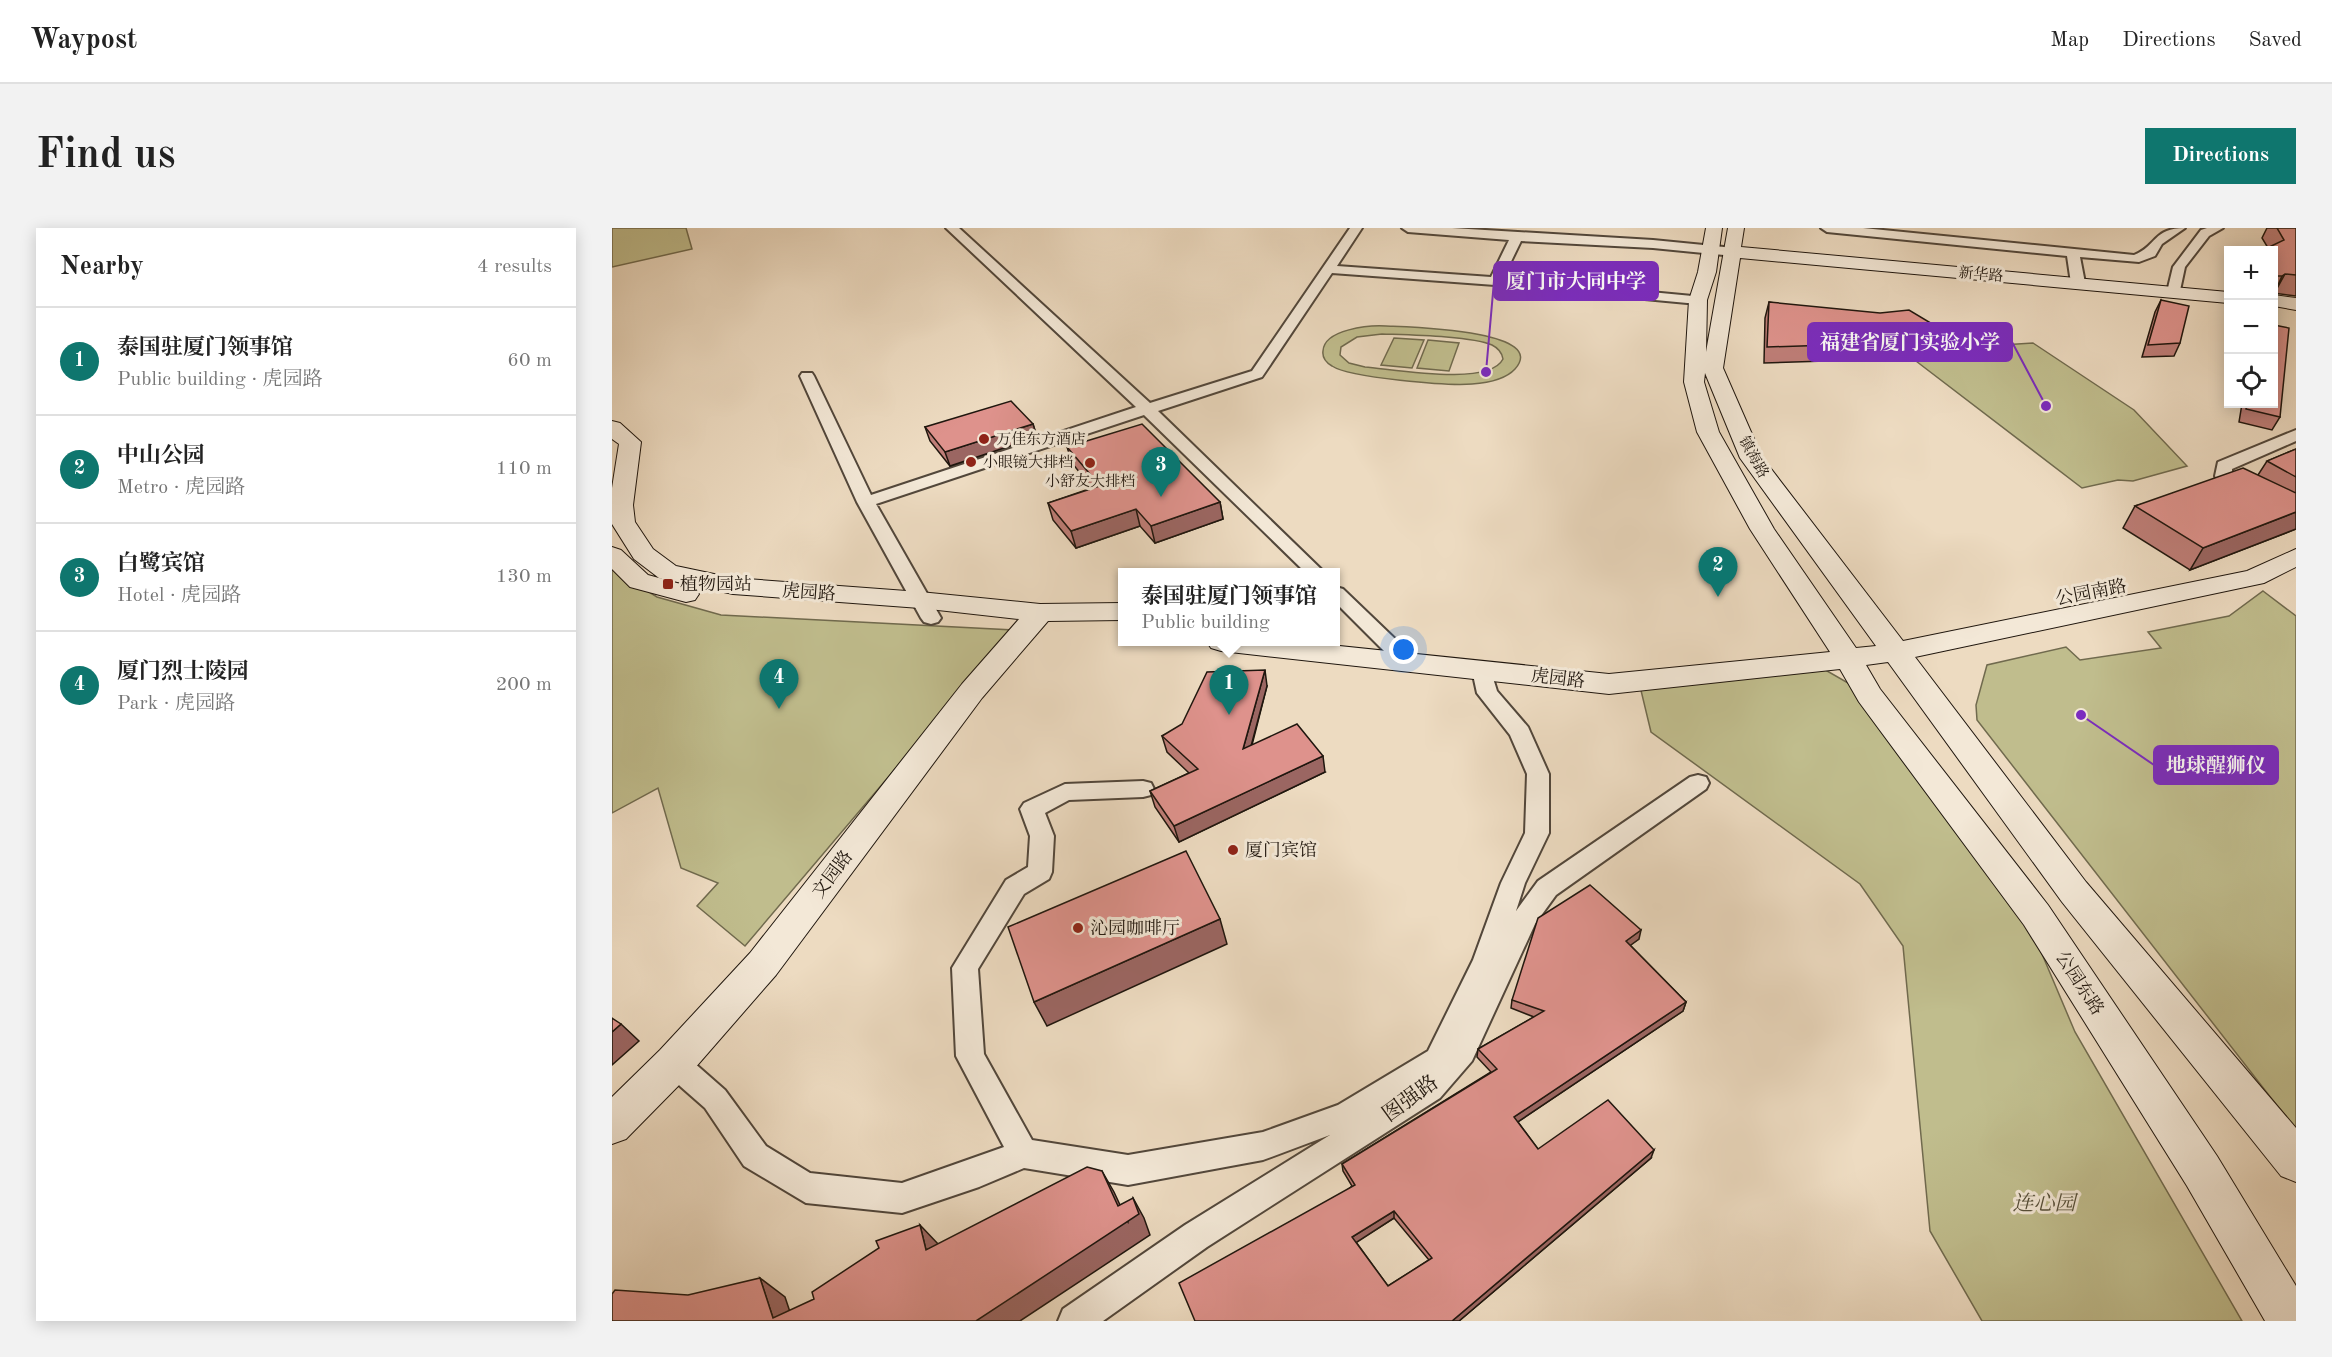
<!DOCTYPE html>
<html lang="en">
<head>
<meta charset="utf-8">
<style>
  body { margin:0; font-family:"Old Standard TT","Noto Serif SC",serif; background:#f2f2f2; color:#222 }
  .controls { position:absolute; right:18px; top:18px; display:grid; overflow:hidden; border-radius:0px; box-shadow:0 3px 15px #0003 }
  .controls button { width:54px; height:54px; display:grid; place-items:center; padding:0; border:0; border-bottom:2px solid #e0e0e0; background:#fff; color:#222; font:30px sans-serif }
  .you { position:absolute; left:792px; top:422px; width:21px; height:21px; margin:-15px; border:4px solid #fff; border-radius:50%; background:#1a73e8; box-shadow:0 0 0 9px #1a73e833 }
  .badge { display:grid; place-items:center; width:39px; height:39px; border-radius:50%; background:#0f766e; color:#fff; font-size:20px; font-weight:700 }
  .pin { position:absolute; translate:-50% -50px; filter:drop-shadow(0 2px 3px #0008) }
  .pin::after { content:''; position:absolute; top:32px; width:21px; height:18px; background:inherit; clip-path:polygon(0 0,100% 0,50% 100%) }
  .popup { position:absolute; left:506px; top:340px; width:222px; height:78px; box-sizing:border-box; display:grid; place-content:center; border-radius:0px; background:#fff; filter:drop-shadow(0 2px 4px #0005); font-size:20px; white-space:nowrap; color:#767676 }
  .popup b { font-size:22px; color:#222 }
  .popup::after { content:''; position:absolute; left:50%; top:100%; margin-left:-12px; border:12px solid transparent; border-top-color:#fff }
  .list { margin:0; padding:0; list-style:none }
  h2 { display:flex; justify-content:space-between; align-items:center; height:78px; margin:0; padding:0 24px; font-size:26px }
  h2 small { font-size:20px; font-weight:400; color:#767676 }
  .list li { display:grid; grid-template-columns:39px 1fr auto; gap:18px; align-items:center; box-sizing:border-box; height:108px; padding:0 24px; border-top:2px solid #e0e0e0 }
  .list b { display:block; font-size:22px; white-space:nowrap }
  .list p { margin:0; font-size:20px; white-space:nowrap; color:#767676 }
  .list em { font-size:20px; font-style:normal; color:#767676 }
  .icon { flex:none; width:33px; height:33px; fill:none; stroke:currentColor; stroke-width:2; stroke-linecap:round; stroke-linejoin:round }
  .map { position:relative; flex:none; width:1684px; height:1093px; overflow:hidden; border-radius:0px }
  header { display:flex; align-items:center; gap:36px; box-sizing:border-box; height:84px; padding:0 30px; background:#fff; border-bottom:2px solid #e0e0e0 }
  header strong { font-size:28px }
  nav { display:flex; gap:33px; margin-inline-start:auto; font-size:21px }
  .intro { display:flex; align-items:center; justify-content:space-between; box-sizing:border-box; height:144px; padding:0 36px }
  h1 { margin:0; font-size:42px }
  .button { padding:15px 27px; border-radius:0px; background:#0f766e; color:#fff; font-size:21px; font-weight:700 }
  main { display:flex; gap:36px; padding:0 36px }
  aside { flex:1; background:#fff; border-radius:0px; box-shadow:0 3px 15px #0003 }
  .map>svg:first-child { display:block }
  .green { fill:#c0bd8d; stroke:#706a4e; stroke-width:1.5; fill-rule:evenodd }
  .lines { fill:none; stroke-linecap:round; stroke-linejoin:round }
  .street-casing { stroke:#52473b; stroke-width:4 }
  .secondary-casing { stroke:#1f160e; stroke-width:2 }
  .street { fill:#f3e8d7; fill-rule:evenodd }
  .secondary { fill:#f3e8d7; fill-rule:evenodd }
  .wall { fill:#bf7e78; stroke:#1f160e; stroke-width:1.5; fill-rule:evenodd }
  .shaded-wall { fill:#9b6662; stroke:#1f160e; stroke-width:1.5 }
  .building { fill:#de928c; stroke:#1f160e; stroke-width:1.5; fill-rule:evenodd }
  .poi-dot { fill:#8f2418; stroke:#f3e8d7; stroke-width:2 }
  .labels { text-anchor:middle; stroke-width:6; stroke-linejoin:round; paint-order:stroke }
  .far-street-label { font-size:15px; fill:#1f160e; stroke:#f3e8d7 }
  .far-poi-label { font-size:15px; fill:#1f160e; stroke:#f3e8d7; text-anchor:start }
  .poi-label { font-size:18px; fill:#1f160e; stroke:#f3e8d7; text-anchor:start }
  .street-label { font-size:18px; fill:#1f160e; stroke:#f3e8d7 }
  .near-street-label { font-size:21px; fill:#1f160e; stroke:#f3e8d7 }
  .near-park-label { font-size:21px; font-style:italic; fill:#57503a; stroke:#f3e8d7 }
  .leader { fill:none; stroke:#7b2cbf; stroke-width:2 }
  .callout-dot { fill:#7b2cbf; stroke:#f3e8d7; stroke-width:2 }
  .callout { fill:#7b2cbf; stroke:#7b2cbf; stroke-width:2 }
  .callout-label { font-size:20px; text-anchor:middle; font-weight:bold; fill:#fff }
</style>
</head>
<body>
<header>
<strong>Waypost</strong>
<nav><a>Map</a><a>Directions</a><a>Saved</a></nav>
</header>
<div class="intro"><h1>Find us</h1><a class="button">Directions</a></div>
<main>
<aside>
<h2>Nearby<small>4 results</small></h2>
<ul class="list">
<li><span class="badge">1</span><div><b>泰国驻厦门领事馆</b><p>Public building · 虎园路</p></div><em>60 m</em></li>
<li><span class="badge">2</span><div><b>中山公园</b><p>Metro · 虎园路</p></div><em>110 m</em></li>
<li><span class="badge">3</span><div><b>白鹭宾馆</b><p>Hotel · 虎园路</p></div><em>130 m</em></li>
<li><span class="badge">4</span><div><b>厦门烈士陵园</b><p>Park · 虎园路</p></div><em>200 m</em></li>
</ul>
</aside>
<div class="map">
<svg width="1684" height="1093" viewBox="0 0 1684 1093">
  <rect width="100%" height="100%" fill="#eddbc1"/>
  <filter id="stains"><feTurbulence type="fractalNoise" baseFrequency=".00333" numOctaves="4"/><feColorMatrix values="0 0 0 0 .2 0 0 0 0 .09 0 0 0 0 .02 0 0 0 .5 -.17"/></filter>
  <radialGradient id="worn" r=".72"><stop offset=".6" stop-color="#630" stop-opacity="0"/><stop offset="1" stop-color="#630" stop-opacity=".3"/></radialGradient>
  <path class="green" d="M0 0H74L80 21 0 39Z
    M774 98C789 99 939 101 903 141 893 152 874 155 860 156 837 158 738 150 720 138 715 135 710 130 711 123 712 101 758 97 774 98ZM770 106C796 107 859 108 880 117 886 120 890 124 891 131 877 159 781 141 753 139L737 135 728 127 729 119 745 109Z
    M782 110 812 112 800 140 769 137Z
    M816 112 847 115 837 143 805 140Z
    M1421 115 1522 182 1575 238 1521 253 1506 252 1470 260 1300 130 1358 119Z
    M0 341 45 369 109 387 401 402 133 718 85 678 106 655 69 640 46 560 0 585Z
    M1651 363 1684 388V902L1365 492 1364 477 1375 437 1454 419 1468 432 1549 420 1536 404 1617 388Z
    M1196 432 1264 471 1416 693 1463 804 1630 1093H1370L1318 1003 1291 718 1248 656 1039 504 1026 450Z"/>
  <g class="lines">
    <g class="street-casing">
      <path id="street" d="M334 0H347L538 175 640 143 738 0H750L725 38 879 49 897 12 796 4 790 0H840L1041 12 1122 20 1128 24 1122 28 1041 20 909 13 891 50 1091 69 1093 72 1086 76 883 57 720 45 650 149 546 183 712 344H693L532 187 264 276 329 390 326 394 319 396 312 394 309 390 245 274 188 148 190 145H200L202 148 259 267 524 179Z
        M1209 0H1251L1522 27C1545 18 1541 0 1573 0L1550 16 1543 28 1527 34 1468 29 1473 55 1466 59 1459 55 1455 28 1215 4Z
        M1595 0H1611L1597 8 1573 39 1567 67H1557L1555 64 1561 39 1589 2Z
        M1684 202V213L1620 241V246L1684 280V292L1605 252 1603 248 1606 234Z
        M724 359 731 361 803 430 806 435 803 440 796 442 789 440 724 375Z
        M870 435 877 437 885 463 916 499 937 546V605L913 655 904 683 926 653 1078 549 1086 547 1094 549 1097 555 1094 561 944 667 923 696 860 833 828 870 595 1019 491 1093H446L451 1081 573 997 718 907 651 932 516 957 412 940 367 959 290 985 194 975 132 938 93 880 52 844 48 835 52 826 62 822 72 826 113 862 154 918 198 945 290 955 392 919 344 828 340 740 394 652 416 639 418 608 408 581 412 575 453 556 531 553 539 555 542 561 539 567 531 569 457 572 433 585 442 608 440 644 437 651 412 666 366 741 372 826 420 912 516 927 651 904 726 877 816 823 861 732 889 655 913 605 915 546 898 507 865 465 860 442 863 437Z"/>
    </g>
    <g class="secondary-casing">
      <path id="secondary" d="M1094 0H1110L1104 44 1095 72 1094 124 1116 0H1132L1129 19 1616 64V75L1128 30 1111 140 1150 229 1291 413 1635 343 1684 321V339L1652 355 1303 429 1474 654 1684 900V954L1669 948 1450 674 1276 434 1254 437 1268 461 1436 677 1605 928 1684 1058V1093H1653L1575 958 1412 697 1247 474 1228 441 997 466 609 423 599 420 595 414H689L997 446 1218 424 1138 301 1085 204 1072 154 1077 72 1086 44ZM1093 145 1128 230 1264 418 1244 420 1162 301 1107 204 1092 154Z
        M1662 67 1684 70V82L1662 78Z
        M0 193 8 195 29 214 21 277 23 294 41 321 64 338 121 350 308 364 428 376 510 375V392L436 393 370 470 164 747 76 848 14 911 0 916V869L48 822 138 725 350 456 407 391 308 380 121 366 47 350 22 331 0 296V260L7 216 0 211Z
        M0 319 9 322 36 347 83 360 87 366 83 372 74 374 18 359 0 341Z"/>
    </g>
    <use href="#street" class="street"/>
    <use href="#secondary" class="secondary"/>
  </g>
  <path class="wall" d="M1655 0H1684V68L1662 65V66V22L1656 20 1650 10Z
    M1549 72 1568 115 1562 128 1530 129 1543 84Z
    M1157 74 1337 106 1331 122 1214 133 1152 135 1153 90Z
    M1630 176H1662L1668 189 1660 202 1627 194Z
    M421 196 425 209 338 238 318 213 313 199Z
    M455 219 608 274 611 291 543 315 528 298 464 320 441 292 436 275 480 260 460 235Z
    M1684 221V301L1578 342 1511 300 1523 278 1646 247 1655 233Z
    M655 458 640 517 713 544 567 614 543 579 538 563 577 545 555 524 550 508Z
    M1027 711 1018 717 1074 774 1071 783 906 894 926 921 1039 930 847 1093H583L740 958 731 943 730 936 879 844 865 829 866 821 922 789 899 780 900 772ZM782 990 817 1032 776 1058 744 1014Z"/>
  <path class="shaded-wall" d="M1673 46 1662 66 1670 48Z
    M421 196 425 209 338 238 333 224Z
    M608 274 611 291 543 315 539 298Z
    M524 281 528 298 464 320 459 303Z
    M1684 284V301L1578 342 1591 320Z
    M653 442 655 458 634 537 631 521Z
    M711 528 713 544 567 614 562 598Z
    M608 691 615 716 435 798 422 774Z
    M1029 702 1027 711 1012 722 1014 713Z
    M1074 774 1071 783 901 897 902 889Z
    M9 796 27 813 0 837V804Z
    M1042 922 1039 930 847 1093H840Z
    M490 943 502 964 516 994 521 970 532 990 538 1007 408 1093H364Z
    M782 983V990L742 1016 740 1009Z
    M308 997 327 1017 314 1022Z
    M148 1050 173 1069 181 1093 161 1090Z"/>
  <path class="building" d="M1665 0H1684V47L1673 46 1670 48H1662V22H1651L1672 12Z
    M1549 72 1577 78 1568 115 1536 117Z
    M1157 74 1268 85 1297 82 1337 106 1219 117 1155 119Z
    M1662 97 1677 100 1668 189 1634 181 1635 176H1662Z
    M399 173 421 196 333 224 313 199Z
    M530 196 608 274 539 298 524 281 459 303 436 275 488 258 455 219Z
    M1684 221V249L1655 233Z
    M1631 240 1684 265V284L1591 320 1523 278Z
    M653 442 631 521 685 496 711 528 562 598 538 563 586 541 550 508 570 496 595 444Z
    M574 623 608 691 422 774 396 699Z
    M978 657 1029 702 1014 713 1074 774 902 889 926 921 996 872 1042 922 840 1093H583L567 1055 743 957 730 936 885 841 866 821 932 783 900 772 926 690ZM782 983 820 1030 776 1058 740 1009Z
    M0 790 9 796 0 804Z
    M475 939 490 943 506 978 521 970 527 986 364 1093H0V1066L3 1062 76 1067 148 1050 161 1090 202 1071 200 1064 267 1020 264 1013 308 997 314 1022Z"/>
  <g class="poi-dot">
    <circle cx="372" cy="211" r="6"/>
    <circle cx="359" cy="234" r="6"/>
    <circle cx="478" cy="235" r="6"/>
    <rect x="50" y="350" width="12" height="12" rx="3"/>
    <circle cx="621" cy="622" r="6"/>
    <circle cx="466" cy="700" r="6"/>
  </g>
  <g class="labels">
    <g class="far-street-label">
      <text transform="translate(1369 46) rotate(5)" y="5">新华路</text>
      <text transform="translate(1142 229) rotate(61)" y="5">镇海路</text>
    </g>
    <g class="far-poi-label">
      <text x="384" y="216">万佳东方酒店</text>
      <text x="371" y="239">小眼镜大排档</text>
      <text x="478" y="258" text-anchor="middle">小舒友大排档</text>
    </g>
    <g class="poi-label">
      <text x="68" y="362">植物园站</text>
      <text x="633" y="628">厦门宾馆</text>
      <text x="478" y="706">沁园咖啡厅</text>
    </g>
    <g class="street-label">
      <text transform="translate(197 364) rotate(4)" y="6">虎园路</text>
      <text transform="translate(1479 364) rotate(-11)" y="6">公园南路</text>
      <text transform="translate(946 450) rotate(7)" y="6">虎园路</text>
      <text transform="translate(220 646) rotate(-53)" y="6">文园路</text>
      <text transform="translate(1468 755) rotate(57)" y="6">公园东路</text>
    </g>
    <g class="near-street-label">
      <text transform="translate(798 870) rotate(-36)" y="7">图强路</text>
    </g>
    <g class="near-park-label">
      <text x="1432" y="982">连心园</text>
    </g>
  </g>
  <path class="leader" d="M874 144L882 53M1434 178L1400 114M1469 487L1542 537"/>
  <g class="callout-dot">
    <circle cx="874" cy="144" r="6"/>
    <circle cx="1434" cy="178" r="6"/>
    <circle cx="1469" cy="487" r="6"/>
  </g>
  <g class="callout">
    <rect x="882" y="34" width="164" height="38" rx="6"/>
    <rect x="1196" y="95" width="204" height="38" rx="6"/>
    <rect x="1542" y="518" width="124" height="38" rx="6"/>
  </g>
  <g class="callout-label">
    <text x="964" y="60">厦门市大同中学</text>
    <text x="1298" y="121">福建省厦门实验小学</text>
    <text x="1604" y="544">地球醒狮仪</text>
  </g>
  <rect width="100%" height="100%" filter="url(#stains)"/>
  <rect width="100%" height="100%" fill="url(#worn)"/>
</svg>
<div class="controls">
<button>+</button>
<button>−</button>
<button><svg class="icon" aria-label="locate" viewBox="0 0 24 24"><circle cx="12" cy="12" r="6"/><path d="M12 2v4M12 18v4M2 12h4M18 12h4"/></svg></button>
</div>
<div class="you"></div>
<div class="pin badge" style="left:617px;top:487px">1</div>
<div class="popup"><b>泰国驻厦门领事馆</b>Public building</div>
<div class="pin badge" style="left:1106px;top:369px">2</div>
<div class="pin badge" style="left:549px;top:269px">3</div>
<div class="pin badge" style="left:167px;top:481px">4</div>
</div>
</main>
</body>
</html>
